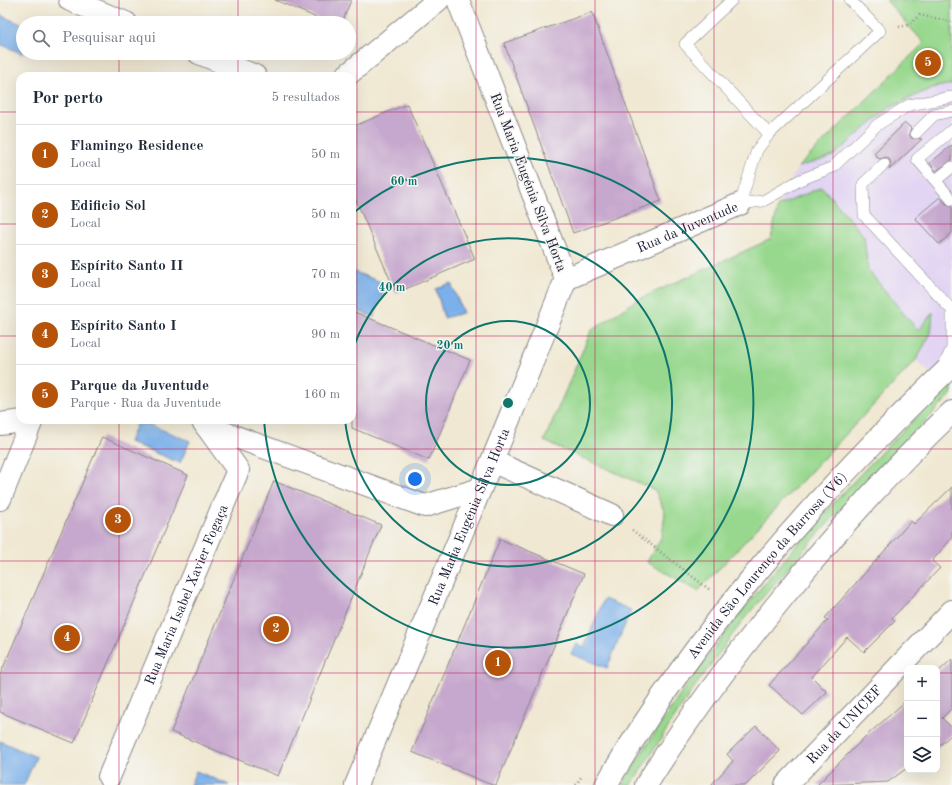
<!DOCTYPE html>
<html lang="pt">
<head>
<meta charset="utf-8">
<style>
  body { margin:0; font-family:"Old Standard TT",serif; background:#f6f6f7; color:#1f2937 }
  .controls { position:absolute; right:12px; bottom:12px; display:grid; overflow:hidden; border-radius:8px; box-shadow:0 4px 16px #0002 }
  .controls button { width:36px; height:36px; display:grid; place-items:center; padding:0; border:0; border-bottom:1px solid #e0e1e3; background:#fff; color:#1f2937; font:20px sans-serif }
  .you { position:absolute; left:415px; top:479px; width:14px; height:14px; margin:-10px; border:3px solid #fff; border-radius:50%; background:#1a73e8; box-shadow:0 0 0 6px #1a73e833 }
  .badge { display:grid; place-items:center; width:26px; height:26px; border-radius:50%; background:#b45309; color:#fff; font-size:13px; font-weight:700 }
  .pin { position:absolute; translate:-50% -50%; border:2px solid #fff; box-shadow:0 1px 4px #0006 }
  .list { margin:0; padding:0; list-style:none }
  h2 { display:flex; justify-content:space-between; align-items:center; height:52px; margin:0; padding:0 16px; font-size:17px }
  h2 small { font-size:13px; font-weight:400; color:#747a83 }
  .list li { display:grid; grid-template-columns:26px 1fr auto; gap:12px; align-items:center; box-sizing:border-box; height:60px; padding:0 16px; border-top:1px solid #e0e1e3 }
  .list b { display:block; font-size:15px; white-space:nowrap }
  .list p { margin:0; font-size:13px; white-space:nowrap; color:#747a83 }
  .list em { font-size:13px; font-style:normal; color:#747a83 }
  .icon { flex:none; width:22px; height:22px; fill:none; stroke:currentColor; stroke-width:2; stroke-linecap:round; stroke-linejoin:round }
  .map { position:relative; flex:none; width:952px; height:785px; overflow:hidden }
  .search { position:absolute; background:#fff; box-shadow:0 4px 16px #0002; left:16px; top:16px; width:340px; height:44px; display:flex; align-items:center; gap:10px; box-sizing:border-box; padding:0 14px; border-radius:22px; color:#747a83; font-size:15px }
  .panel { position:absolute; background:#fff; box-shadow:0 4px 16px #0002; left:16px; top:72px; width:340px; height:352px; border-radius:12px }
  .map>svg:first-child { display:block }
  .built { fill:#e2d4f3 }
  .green { fill:#98d88e; stroke:#5d7d64 }
  .water { fill:#7cb0ea; stroke:#4f6992 }
  .building { fill:#c6a7cd }
  .lines { fill:none; stroke-linecap:round; stroke-linejoin:round }
  .service-casing { stroke:#898586; stroke-width:12 }
  .minor-casing { stroke:#898586; stroke-width:24 }
  .secondary-casing { stroke:#898586; stroke-width:24 }
  .path { stroke:#898586; stroke-width:2.5; stroke-dasharray:1 3; stroke-linecap:butt }
  .service { stroke:#fff; stroke-width:11 }
  .minor { stroke:#fff; stroke-width:22 }
  .secondary { stroke:#fff; stroke-width:22 }
  .grid { fill:none; stroke:#c2185b; stroke-width:1; stroke-opacity:0.55 }
  .ring { fill:none; stroke:#0f766e; stroke-width:2 }
  .labels { text-anchor:middle; stroke-width:3; stroke-linejoin:round; paint-order:stroke }
  .street-label { font-size:14px; fill:#22223b; stroke:#f6f6f2 }
  .centre { fill:#0f766e; stroke:#f6f6f2; stroke-width:2 }
  .ring-label { font-size:12px; text-anchor:middle; font-weight:bold; fill:#0f766e; stroke:#f6f6f2; stroke-width:3; stroke-linejoin:round; paint-order:stroke }
</style>
</head>
<body>
<div class="map">
<svg width="952" height="785" viewBox="0 0 952 785">
  <rect width="100%" height="100%" fill="#f6f6f2"/>
  <filter id="ink" filterUnits="userSpaceOnUse"><feTurbulence type="fractalNoise" baseFrequency=".025" numOctaves="2"/><feDisplacementMap in="SourceGraphic" scale="8" xChannelSelector="R" yChannelSelector="G"/><feConvolveMatrix kernelMatrix="1 2 1 2 8 2 1 2 1" color-interpolation-filters="sRGB"/></filter>
  <filter id="wash" filterUnits="userSpaceOnUse"><feTurbulence type="fractalNoise" baseFrequency=".012" numOctaves="4" result="noise"/><feDisplacementMap in="SourceGraphic" scale="16" xChannelSelector="R" yChannelSelector="G"/><feGaussianBlur stdDeviation="0.9" result="paint"/><feColorMatrix in="noise" values="0 0 0 0 0 0 0 0 0 0 0 0 0 0 0 0 0 1.4 0 .05"/><feComposite in="paint" operator="in"/></filter>
  <g filter="url(#wash)">
    <rect width="100%" height="100%" fill="#f0e8d2"/>
    <path class="built" d="M952 84V365L937 380 916 360 918 332 868 270 864 236 822 187 778 206 798 167 833 156 889 108 932 88Z"/>
    <path class="green" d="M886 0H952V84L932 88 889 108 833 156 798 167 924 43Z
      M822 187 864 236 868 270 918 331 933 312 931 333 916 360 698 591 647 562 662 536 665 513 655 490 544 441 591 331 635 301 771 239 778 206Z
      M952 383V394L869 478 796 559 744 619 693 689 631 785H622C710 638 827 500 952 383Z"/>
    <path class="water" d="M0 15 23 25V54L0 44Z
      M352 271 386 284 374 317 352 309Z
      M451 283 463 313 444 318 436 289Z
      M138 420 190 441 180 463 129 442Z
      M604 599 631 610 607 668 571 654 576 644 584 647Z
      M0 741 36 757 24 785H0Z
      M196 771 229 785H190Z"/>
    <g id="blocks">
      <path class="building" d="M275 0H351L342 23H329Z
        M592 12 661 201 573 233 504 43Z
        M407 104 475 259 396 293 352 191V127Z
        M905 123 911 128 909 134 911 138 922 139 889 170 891 163 889 159 886 157 879 159 874 153Z
        M952 145V160L936 171 930 163Z
        M940 197 947 205 952 207V233L939 244 915 218Z
        M352 311 470 360 429 460 352 428Z
        M102 437 188 475 74 743 0 712V675Z
        M274 481 381 525 278 776 171 732Z
        M952 487V538L932 561 940 568 892 618 895 621 864 652 847 637 812 677 827 692 803 715 769 685 828 620 825 618 911 521 914 524Z
        M500 539 584 574 496 785H492L412 752Z
        M952 659V708L942 718 952 728V734L937 748V673Z
        M907 700V768L888 782 817 785 866 736Z
        M756 726 780 751 746 785H711L733 761 727 754Z"/>
    </g>
  </g>
  <g filter="url(#ink)">
    <use href="#blocks" fill-opacity="0" stroke="#898586" stroke-width="1"/>
    <g class="lines">
      <g class="service-casing">
        <path id="service" d="M732 0 685 44 769 134
          M850 0 880 31 769 134 757 150 740 204 763 201 800 180 833 167 877 125 909 105 952 97
          M952 130 917 159 952 200
          M916 133 934 115 952 111
          M884 164 863 184 864 215 951 309
          M936 180 952 167
          M943 367 952 348V308"/>
      </g>
      <g class="minor-casing">
        <g id="minor">
          <path d="M70 0 126 23"/>
          <path d="M199 53 255 76"/>
          <path d="M346 76 438 0"/>
          <path id="s1" d="M566 279 740 204"/>
          <path d="M0 424 31 420"/>
          <path d="M206 426 425 506 480 489"/>
          <path d="M492 461 612 515"/>
          <path d="M0 499 32 420"/>
          <path id="s2" d="M109 777 238 470 202 420"/>
          <path id="s3" d="M356 785 492 461 566 279 458 0"/>
          <path id="s4" d="M786 785 952 611"/>
        </g>
      </g>
      <g class="secondary-casing">
        <g id="secondary">
          <path id="s5" d="M606 785C698 627 821 491 952 365"/>
          <path d="M646 785C687 719 734 657 783 597 836 532 891 470 952 412"/>
        </g>
      </g>
      <path class="path" d="M899 27 908 25 920 15 952 22
        M632 530 710 590
        M576 785 581 777"/>
      <use href="#service" class="service"/>
      <use href="#minor" class="minor"/>
      <use href="#secondary" class="secondary"/>
    </g>
  </g>
  <path class="grid" d="M119 0V23M238 0V23M357 0V785M476 0V785M595 0V785M714 0V785M833 0V785M119 53V76M238 53V76M0 112H20M352 112H952M0 224H20M352 224H952M0 336H20M352 336H952M119 420V785M238 420V785M0 449H952M0 561H952M0 673H907M937 673H952"/>
  <g class="ring">
    <circle cx="508" cy="403" r="82"/>
    <path d="M352 352A164 164 0 1 1 345 420"/>
    <path d="M352 214A245 245 0 1 1 264 420"/>
  </g>
  <g class="labels">
    <g class="street-label">
      <text transform="translate(529 182) rotate(69)" y="5">Rua Maria Eugénia Silva Horta</text>
      <text dy="5" stroke="none"><textPath href="#s1" startOffset="132">Rua da Juventude</textPath></text>
      <text dy="5" stroke="none"><textPath href="#s3" startOffset="291">Rua Maria Eugénia Silva Horta</textPath></text>
      <text dy="5" stroke="none"><textPath href="#s5" startOffset="273">Avenida São Lourenço da Barrosa (V6)</textPath></text>
      <text dy="5" stroke="none"><textPath href="#s2" startOffset="198">Rua Maria Isabel Xavier Fogaça</textPath></text>
      <text dy="5" stroke="none"><textPath href="#s4" startOffset="84">Rua da UNICEF</textPath></text>
    </g>
  </g>
  <circle cx="508" cy="403" r="6" class="centre"/>
  <g class="ring-label">
    <text x="404" y="185">60 m</text>
    <text x="392" y="291">40 m</text>
    <text x="450" y="349">20 m</text>
  </g>
</svg>
<div class="controls">
<button>+</button>
<button>−</button>
<button><svg class="icon" aria-label="layers" viewBox="0 0 24 24"><path d="M12 4l9 5-9 5-9-5zM3 14l9 5 9-5"/></svg></button>
</div>
<div class="you"></div>
<div class="pin badge" style="left:498px;top:663px">1</div>
<div class="pin badge" style="left:276px;top:629px">2</div>
<div class="pin badge" style="left:118px;top:520px">3</div>
<div class="pin badge" style="left:67px;top:638px">4</div>
<div class="pin badge" style="left:928px;top:63px">5</div>
<div class="search"><svg class="icon" aria-label="search" viewBox="0 0 24 24"><circle cx="10" cy="10" r="6"/><path d="M15 15l6 6"/></svg>Pesquisar aqui</div>
<section class="panel">
<h2>Por perto<small>5 resultados</small></h2>
<ul class="list">
<li><span class="badge">1</span><div><b>Flamingo Residence</b><p>Local</p></div><em>50 m</em></li>
<li><span class="badge">2</span><div><b>Edificio Sol</b><p>Local</p></div><em>50 m</em></li>
<li><span class="badge">3</span><div><b>Espírito Santo II</b><p>Local</p></div><em>70 m</em></li>
<li><span class="badge">4</span><div><b>Espírito Santo I</b><p>Local</p></div><em>90 m</em></li>
<li><span class="badge">5</span><div><b>Parque da Juventude</b><p>Parque · Rua da Juventude</p></div><em>160 m</em></li>
</ul>
</section>
</div>
</body>
</html>
